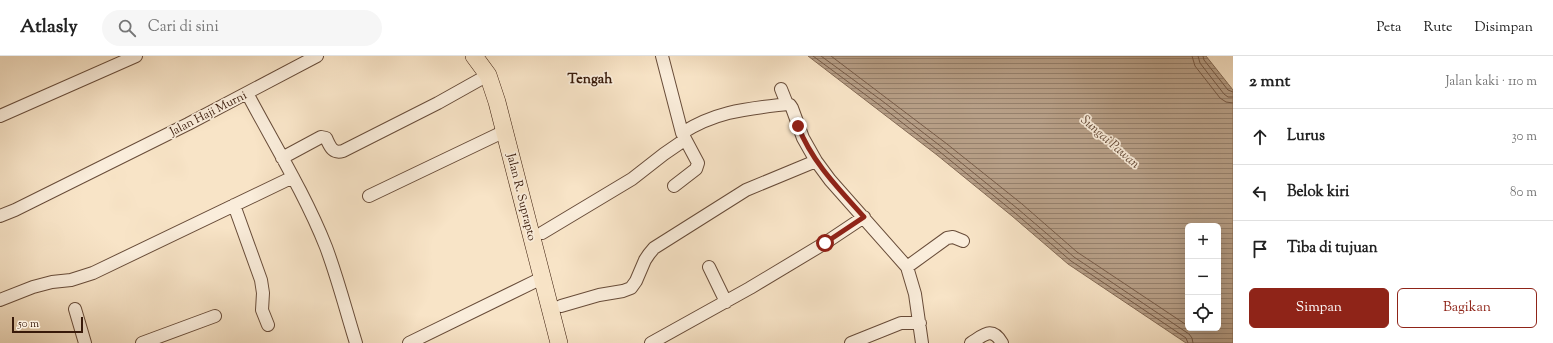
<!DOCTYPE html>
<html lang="id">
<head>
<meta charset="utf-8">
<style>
  body { margin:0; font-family:"Sorts Mill Goudy",serif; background:#f6f6f6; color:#222 }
  .controls { position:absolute; right:12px; bottom:12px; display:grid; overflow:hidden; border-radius:6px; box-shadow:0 4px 16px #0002 }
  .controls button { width:36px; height:36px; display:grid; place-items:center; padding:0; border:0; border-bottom:1px solid #e0e0e0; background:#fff; color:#222; font:20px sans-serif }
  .scale { position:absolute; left:12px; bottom:10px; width:71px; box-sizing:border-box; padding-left:4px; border:2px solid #381a0a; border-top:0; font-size:11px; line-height:14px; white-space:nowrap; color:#381a0a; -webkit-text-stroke:3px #faeddb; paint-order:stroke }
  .stop { position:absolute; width:12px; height:12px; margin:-9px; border:3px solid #8f2418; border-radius:50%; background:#fff }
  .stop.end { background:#8f2418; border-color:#fff; box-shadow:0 1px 4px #0008 }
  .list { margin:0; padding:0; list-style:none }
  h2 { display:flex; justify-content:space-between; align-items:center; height:52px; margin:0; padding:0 16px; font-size:17px }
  h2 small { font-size:13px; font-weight:400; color:#767676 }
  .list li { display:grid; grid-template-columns:26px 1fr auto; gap:12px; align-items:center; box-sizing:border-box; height:56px; padding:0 16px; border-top:1px solid #e0e0e0 }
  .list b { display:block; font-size:15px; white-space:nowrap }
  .list em { font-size:13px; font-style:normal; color:#767676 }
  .actions { display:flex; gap:8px; padding:12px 16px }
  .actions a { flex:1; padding:9px 0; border:1px solid #8f2418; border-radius:6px; text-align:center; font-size:14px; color:#8f2418 }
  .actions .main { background:#8f2418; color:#fff }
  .icon { flex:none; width:22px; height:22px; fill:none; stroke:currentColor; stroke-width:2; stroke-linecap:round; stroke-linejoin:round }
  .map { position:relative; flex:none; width:1233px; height:287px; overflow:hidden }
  header { display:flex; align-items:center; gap:24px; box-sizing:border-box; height:56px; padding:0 20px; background:#fff; border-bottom:1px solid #e0e0e0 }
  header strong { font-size:19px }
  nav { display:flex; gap:22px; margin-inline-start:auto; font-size:14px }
  .search { width:280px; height:36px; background:#f6f6f6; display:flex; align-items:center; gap:10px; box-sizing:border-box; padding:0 14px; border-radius:22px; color:#767676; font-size:15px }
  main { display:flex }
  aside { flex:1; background:#fff }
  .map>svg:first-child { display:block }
  .water { fill:url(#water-rules); stroke:#846a55; fill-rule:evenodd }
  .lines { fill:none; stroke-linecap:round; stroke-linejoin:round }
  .shore { stroke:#785c48; stroke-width:1 }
  .minor-casing { stroke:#684c39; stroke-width:14 }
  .highway-casing { stroke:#381a0a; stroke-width:18 }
  .minor { stroke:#faeddb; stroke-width:12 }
  .highway { stroke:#f8e4c7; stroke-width:17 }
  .route { stroke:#8f2418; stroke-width:5 }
  .labels { text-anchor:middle; stroke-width:3.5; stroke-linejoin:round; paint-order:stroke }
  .street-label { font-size:12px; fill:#381a0a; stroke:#faeddb }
  .water-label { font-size:13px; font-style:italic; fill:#644936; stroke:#faeddb }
  .quarter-label { font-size:14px; font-weight:bold; fill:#381a0a; stroke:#faeddb }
</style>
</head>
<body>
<header>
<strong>Atlasly</strong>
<div class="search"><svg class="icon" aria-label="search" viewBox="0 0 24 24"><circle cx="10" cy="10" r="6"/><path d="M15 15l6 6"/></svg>Cari di sini</div>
<nav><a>Peta</a><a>Rute</a><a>Disimpan</a></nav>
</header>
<main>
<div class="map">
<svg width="1233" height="287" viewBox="0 0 1233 287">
  <defs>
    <pattern id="water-rules" width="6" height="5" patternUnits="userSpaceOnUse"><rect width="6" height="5" fill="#b79f87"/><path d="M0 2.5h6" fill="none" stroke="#96816d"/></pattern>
  </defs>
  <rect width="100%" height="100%" fill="#f8e4c7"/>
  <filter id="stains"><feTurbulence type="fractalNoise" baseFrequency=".005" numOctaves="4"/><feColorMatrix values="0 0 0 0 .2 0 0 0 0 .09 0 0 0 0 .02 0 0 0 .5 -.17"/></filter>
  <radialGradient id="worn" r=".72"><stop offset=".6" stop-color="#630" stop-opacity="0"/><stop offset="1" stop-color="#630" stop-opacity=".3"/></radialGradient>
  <path class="water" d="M808 0H1206L1233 34V287H1186L1068 208 1012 160 937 99ZM1188 170H1218V272H1188Z"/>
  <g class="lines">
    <path class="shore" d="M813 0 878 48 940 96 1015 157 1071 205 1186 282 1188 287
      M821 0 881 44 943 92 1018 153 1074 201 1189 278 1192 282 1193 287
      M831 0 947 88 1022 148 1077 196 1188 270
      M1192 0 1195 10 1220 42 1226 46 1233 47
      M1198 0 1200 7 1224 38 1228 41H1233
      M1203 0 1204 4 1228 34 1233 36"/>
    <g class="minor-casing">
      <path id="minor" d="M662 0 682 77 698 107 696 113 674 130
        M781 33 787 48 790 49 792 52 803 82 816 105 830 124 907 211 915 238 922 287
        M247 37C274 88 305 138 326 191 338 223 346 255 356 287
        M0 60 136 0
        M682 77C717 55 746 53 787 48
        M282 102 321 81 326 82C330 90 332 98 343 95L438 47 488 19
        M369 140 505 75
        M234 149 261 224 263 237 262 254 268 269
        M0 160 15 154 188 68 317 0
        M542 177 632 123 664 98 680 87 684 83
        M709 211 726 246
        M907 211 947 182 953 181 963 185
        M0 244 33 231 52 226 71 224 93 217 293 121
        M561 250 599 239 623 235 631 232 636 225 645 204 649 198 654 192 746 134 816 105
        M75 253 85 287
        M142 287 215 260
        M409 287 542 222
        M651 287 750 232 825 187 864 161
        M851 287 901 267H920
        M971 287C984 279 992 270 1002 287"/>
    </g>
    <g class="highway-casing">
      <path id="highway" d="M474 0 488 19 497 46 559 287"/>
    </g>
    <use href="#minor" class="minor"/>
    <use href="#highway" class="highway"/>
  </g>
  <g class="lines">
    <path class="route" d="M798 70C812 106 838 132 864 161L825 187"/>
  </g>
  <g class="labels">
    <g class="street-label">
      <text transform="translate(208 57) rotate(-27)" y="4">Jalan Haji Murni</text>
      <text transform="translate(522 141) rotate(76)" y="4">Jalan R. Suprapto</text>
    </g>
    <g class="water-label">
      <text transform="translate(1111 85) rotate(41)" y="5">Sungai Pawan</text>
    </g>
    <g class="quarter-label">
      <text x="590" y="27">Tengah</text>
    </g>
  </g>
  <rect width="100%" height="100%" filter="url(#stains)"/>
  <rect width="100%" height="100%" fill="url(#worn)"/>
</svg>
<div class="controls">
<button>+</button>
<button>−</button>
<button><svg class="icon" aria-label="locate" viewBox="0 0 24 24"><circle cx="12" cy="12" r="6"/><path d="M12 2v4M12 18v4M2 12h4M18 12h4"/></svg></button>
</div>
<div class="scale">50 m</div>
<div class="stop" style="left:825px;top:187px"></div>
<div class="stop end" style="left:798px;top:70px"></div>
</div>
<aside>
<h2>2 mnt<small>Jalan kaki · 110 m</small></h2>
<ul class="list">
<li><svg class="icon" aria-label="ahead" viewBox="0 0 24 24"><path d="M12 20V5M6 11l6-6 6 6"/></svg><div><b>Lurus</b></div><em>30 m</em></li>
<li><svg class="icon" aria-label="left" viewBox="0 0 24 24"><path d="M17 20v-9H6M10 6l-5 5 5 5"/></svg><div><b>Belok kiri</b></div><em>80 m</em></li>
<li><svg class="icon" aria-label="arrive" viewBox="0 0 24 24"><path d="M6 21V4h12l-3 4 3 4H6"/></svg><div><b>Tiba di tujuan</b></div></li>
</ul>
<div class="actions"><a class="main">Simpan</a><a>Bagikan</a></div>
</aside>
</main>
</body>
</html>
